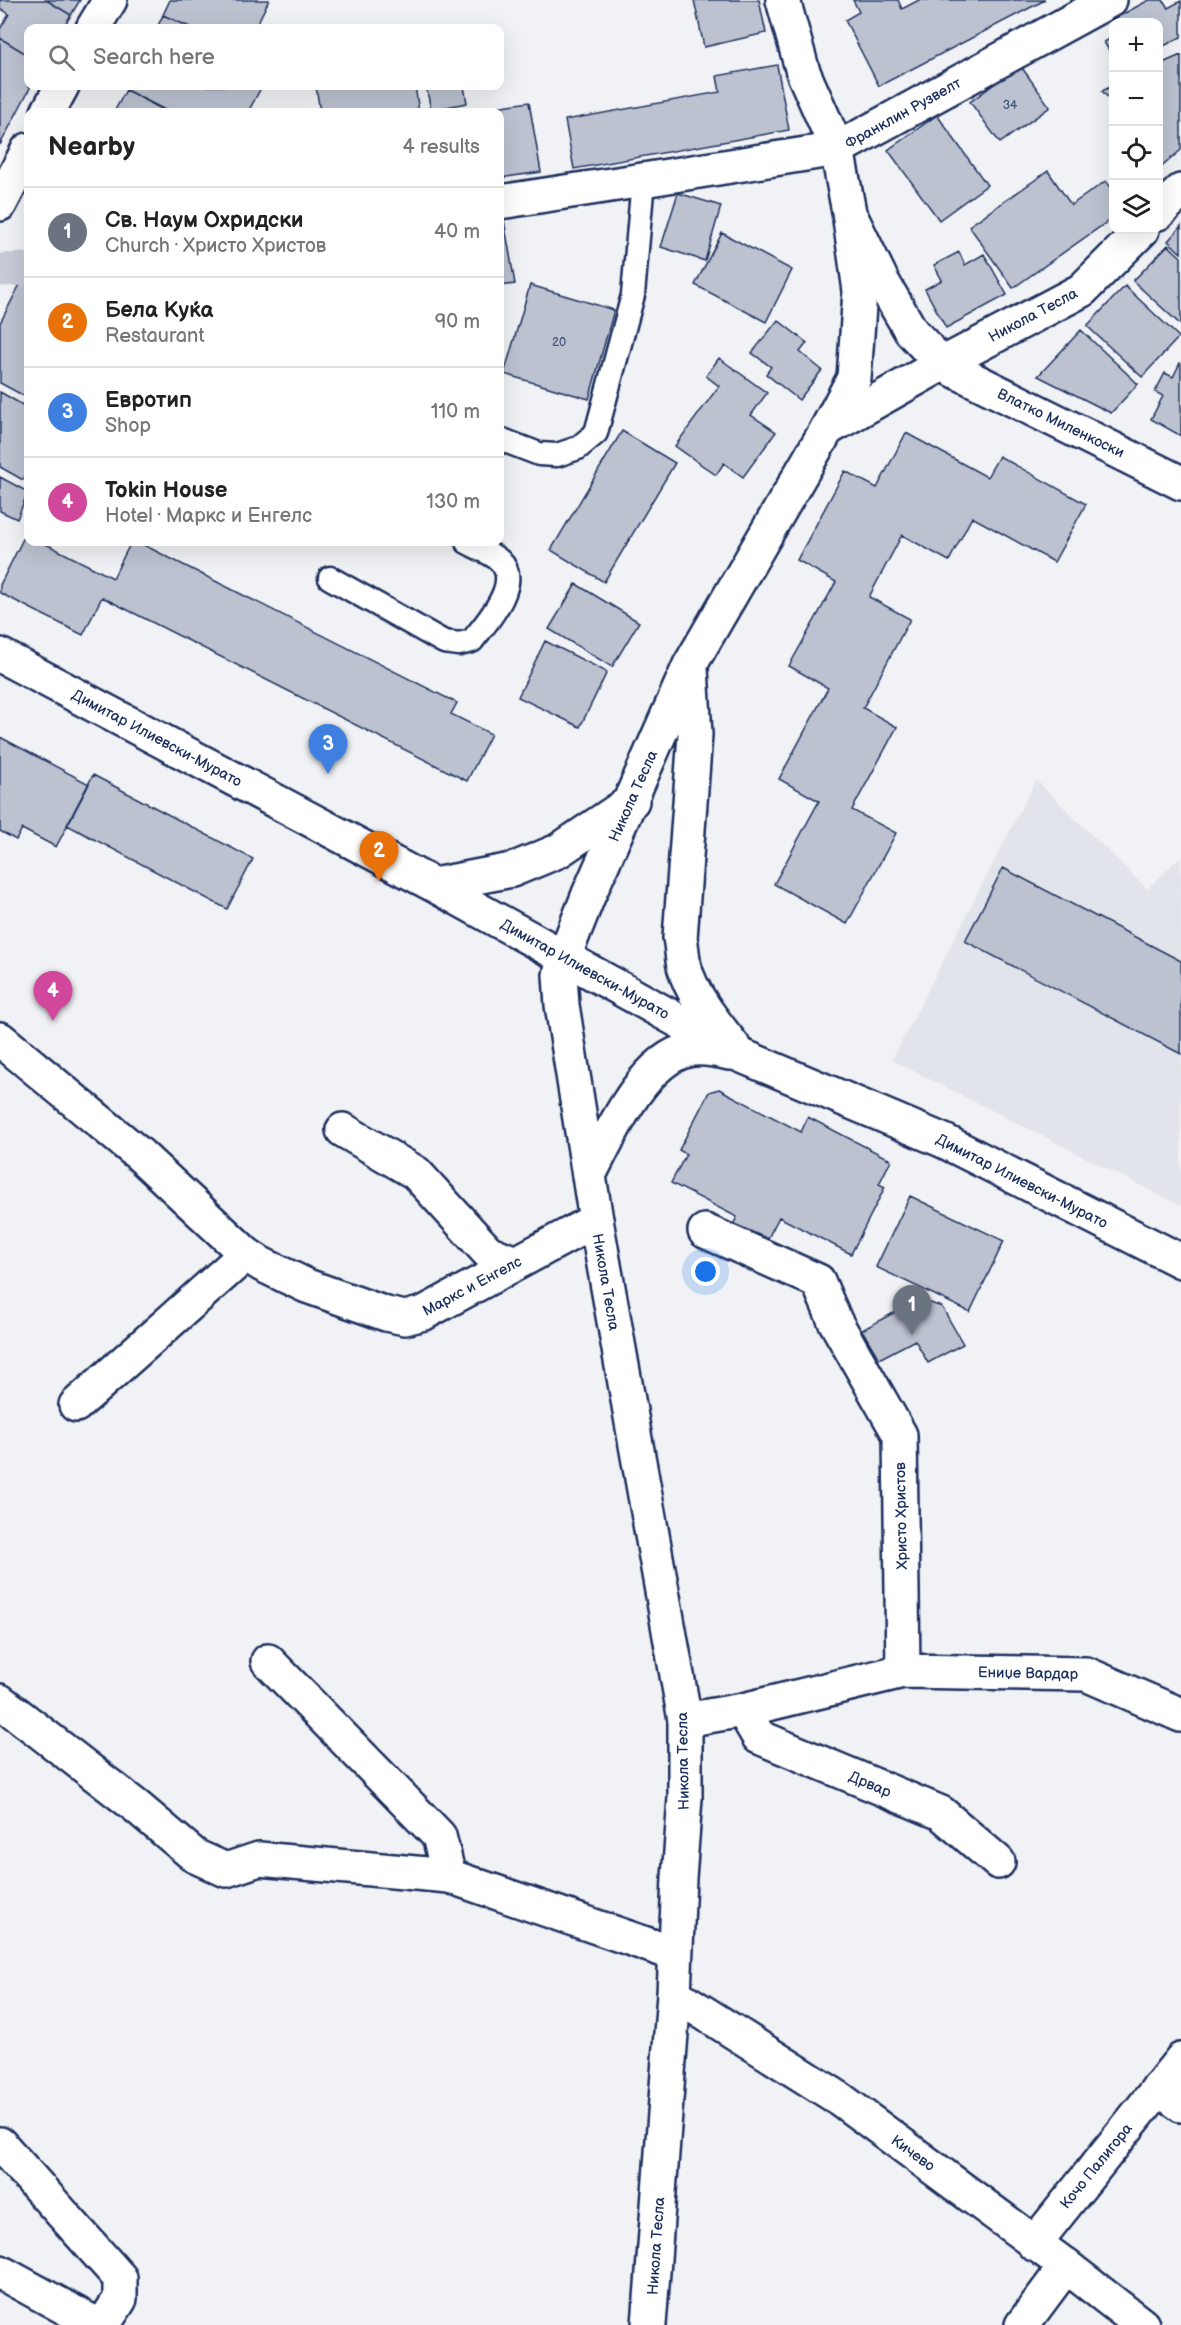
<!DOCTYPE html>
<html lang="en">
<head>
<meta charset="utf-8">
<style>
  body { margin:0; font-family:"Balsamiq Sans",sans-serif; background:#f6f6f6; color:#222 }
  .controls { position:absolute; right:18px; top:18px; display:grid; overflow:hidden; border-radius:12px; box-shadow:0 6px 24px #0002 }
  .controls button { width:54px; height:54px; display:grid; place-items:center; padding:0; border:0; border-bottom:2px solid #e0e0e0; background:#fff; color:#222; font:30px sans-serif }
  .you { position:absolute; left:706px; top:1272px; width:21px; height:21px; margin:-15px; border:4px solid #fff; border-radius:50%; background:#1a73e8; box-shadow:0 0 0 9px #1a73e833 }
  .badge { display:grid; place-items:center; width:39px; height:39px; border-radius:50%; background:#1f6fb2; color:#fff; font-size:20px; font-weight:700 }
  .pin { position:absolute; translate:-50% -50px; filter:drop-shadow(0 2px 3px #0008) }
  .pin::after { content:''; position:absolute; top:32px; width:21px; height:18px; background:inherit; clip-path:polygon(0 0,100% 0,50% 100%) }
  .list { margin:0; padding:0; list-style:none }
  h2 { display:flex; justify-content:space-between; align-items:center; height:78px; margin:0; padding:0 24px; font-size:26px }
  h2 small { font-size:20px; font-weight:400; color:#767676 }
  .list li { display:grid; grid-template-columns:39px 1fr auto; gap:18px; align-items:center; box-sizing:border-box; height:90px; padding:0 24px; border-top:2px solid #e0e0e0 }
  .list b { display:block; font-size:22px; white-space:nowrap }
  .list p { margin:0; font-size:20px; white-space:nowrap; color:#767676 }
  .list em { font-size:20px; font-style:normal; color:#767676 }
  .icon { flex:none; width:33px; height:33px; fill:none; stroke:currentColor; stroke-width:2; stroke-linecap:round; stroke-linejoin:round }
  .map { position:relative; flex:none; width:1181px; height:2325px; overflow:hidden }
  .search { position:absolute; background:#fff; box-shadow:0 6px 24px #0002; left:24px; top:24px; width:480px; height:66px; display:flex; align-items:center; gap:15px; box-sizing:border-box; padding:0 21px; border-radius:12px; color:#767676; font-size:22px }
  .panel { position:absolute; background:#fff; box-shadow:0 6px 24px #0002; left:24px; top:108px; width:480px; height:438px; border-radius:12px }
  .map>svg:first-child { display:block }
  .built { fill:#e1e4ea }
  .building { fill:#bcc2d0; stroke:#1b2f5e; stroke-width:1.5 }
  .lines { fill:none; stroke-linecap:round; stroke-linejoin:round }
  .pedestrian-tunnel { stroke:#c6cbd7; stroke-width:33; stroke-dasharray:33 16; stroke-linecap:butt }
  .service-casing { stroke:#1b2f5e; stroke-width:27 }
  .pedestrian-casing { stroke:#1b2f5e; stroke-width:38 }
  .minor-casing { stroke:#1b2f5e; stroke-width:38 }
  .tertiary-casing { stroke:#1b2f5e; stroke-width:38 }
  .service { stroke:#fff; stroke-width:22 }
  .pedestrian { stroke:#fff; stroke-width:33 }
  .minor { stroke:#fff; stroke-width:33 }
  .tertiary { stroke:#fff; stroke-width:33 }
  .labels { text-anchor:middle; stroke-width:6; stroke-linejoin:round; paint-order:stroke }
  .number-label { font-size:12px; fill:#43547a }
  .street-label { font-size:15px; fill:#1b2f5e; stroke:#fff }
</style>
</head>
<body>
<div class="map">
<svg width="1181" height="2325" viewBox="0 0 1181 2325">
  <rect width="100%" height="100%" fill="#f1f2f5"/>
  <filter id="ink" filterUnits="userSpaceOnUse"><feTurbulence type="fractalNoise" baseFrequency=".0167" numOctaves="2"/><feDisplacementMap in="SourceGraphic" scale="12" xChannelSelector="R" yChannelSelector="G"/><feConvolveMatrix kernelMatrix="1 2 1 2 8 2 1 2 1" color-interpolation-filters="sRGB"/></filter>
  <g filter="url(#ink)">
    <path class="built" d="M1036 780 1147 889 1181 856V1206L892 1060Z"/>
    <path class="building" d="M0 0H46L71 15 63 28H28V55L0 38V29L9 14 0 8Z
      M46 0H80L71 15Z
      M170 0H269L255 28H192L163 15Z
      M694 0H759L766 33 704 47Z
      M853 0H898L902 9 919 0H1045L879 86 845 20 859 12Z
      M1149 0H1163L1168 8 1181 1V37L1158 49V22L1114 23 1112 20Z
      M163 15 192 28H157Z
      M1114 37V59L1104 42Z
      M0 38 28 55V86H31L0 145Z
      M1181 55V150L1158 170V65Z
      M777 65 789 130 574 169 565 120 720 92 717 76Z
      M1020 65 1050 107 1000 143 970 102Z
      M1114 85V104L1102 91Z
      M128 86H262L248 112H169L126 90Z
      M316 86H415L419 112H320Z
      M426 86H464L467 103 431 110Z
      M126 90 167 112H114Z
      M529 102 541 172 500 178V112H464Z
      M937 115 987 185 939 220 888 150Z
      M1048 171 1071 205 1106 181 1114 192V217L1013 288 969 226Z
      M678 193 721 206 705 261 661 247Z
      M500 220H504L515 284 500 286Z
      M1181 226V253L1168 241Z
      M722 233 792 270 766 322 695 285Z
      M1168 245 1181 257V325L1133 281Z
      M959 252 965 265 984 254 1007 295 946 328 925 289 942 280 934 265Z
      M28 269V398L0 383V323Z
      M530 285 614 310 589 399 504 374Z
      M1125 286 1179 337 1142 377 1087 326Z
      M778 320 807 343 800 352 822 370 799 400 766 374 771 367 752 353Z
      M1081 330 1138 384 1111 413 1038 376Z
      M719 358 767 393 751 415 776 432 743 477 724 463 716 475 675 446 719 386 706 376Z
      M1180 363 1181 364V436L1151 419 1163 396 1155 392 1165 373 1173 377Z
      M0 392 28 408V470L23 480 0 467Z
      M622 431 675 463 604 582 551 550Z
      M906 433 987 477 999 456 1086 504 1054 562 972 517 949 561 902 535 869 597 910 619 863 708 897 727 852 810 896 833 847 924 774 884 819 801 779 779 828 688 789 666 836 582 797 560 845 471 877 488Z
      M0 477 28 492 17 519 0 511Z
      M26 533 28 535V542H42L113 578 131 542H138L457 703 451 714 491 734 467 781 102 597 83 635 0 593V585Z
      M576 584 639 622 612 667 549 629Z
      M545 641 607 672 580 727 518 697Z
      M0 737 89 784 56 847 22 829 16 840 0 831Z
      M93 775 253 859 227 909 67 825Z
      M1003 868 1181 961V1054L965 941Z
      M719 1089 801 1132 808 1117 891 1160 879 1184 885 1187 851 1254 779 1217 766 1242 733 1225 737 1217 671 1183 686 1154 679 1150 709 1092Z
      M910 1196 1004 1241 970 1312 876 1267Z
      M919 1299 942 1307 963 1344 928 1363 915 1340 879 1359 862 1330Z"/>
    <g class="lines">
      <path class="pedestrian-tunnel" d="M0 270 28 269"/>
      <g class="service-casing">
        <path id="service" d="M500 439 539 454 557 455 578 448 596 433 633 295 643 180
          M330 578 444 642 459 644 472 641C485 624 523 583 500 561 492 553 477 548 467 542"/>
      </g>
      <g class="pedestrian-casing">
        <path id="pedestrian" d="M93 28 110 0
          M48 112 62 86
          M837 149 1110 0
          M500 202 643 180
          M0 204 28 150"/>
      </g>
      <g class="minor-casing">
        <path id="minor" d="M643 180 837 149
          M1158 213 1181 191
          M852 219 882 281 911 331 942 364 1181 483
          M827 429 942 364 1082 290 1142 230
          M0 1039 140 1155 246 1254 261 1264 307 1286 386 1314 405 1318 424 1313 596 1220
          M343 1130 416 1173 488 1252 515 1263
          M705 1231 818 1281 835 1321 900 1435 903 1671
          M76 1405 246 1254
          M268 1661 439 1836 449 1876
          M0 1701 137 1807 195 1856 226 1870 259 1859 449 1876 675 1954
          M743 1710 759 1737 941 1813 998 1862
          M685 1720 743 1710 903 1671 1086 1674 1181 1715
          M674 1994 840 2099 1066 2266 1142 2325
          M1158 2088 1181 2105
          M0 2144 120 2278V2299L103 2325
          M1034 2244 1181 2060
          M0 2272 97 2325
          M1022 2325 1066 2266"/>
      </g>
      <g class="tertiary-casing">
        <path id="tertiary" d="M0 655 434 885 740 1055 944 1141 1181 1261
          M691 669 695 735 680 938C682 947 682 957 684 966 692 996 715 1023 733 1046
          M434 885 512 870 558 851 632 801
          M589 1175C609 1137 642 1060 688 1050 701 1047 716 1050 729 1053
          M649 2325 674 1994 679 1878 685 1798V1720L596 1220 562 1005 560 975 564 957 589 894 690 665 827 429 854 378 860 291 849 212 837 149 803 72 783 0"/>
      </g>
      <use href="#service" class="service"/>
      <use href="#pedestrian" class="pedestrian"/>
      <use href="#minor" class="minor"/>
      <use href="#tertiary" class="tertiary"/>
    </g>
  </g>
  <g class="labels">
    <g class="number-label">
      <text x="1010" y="109">34</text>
      <text x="559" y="346">20</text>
    </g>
    <g class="street-label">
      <text transform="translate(903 113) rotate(-29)" y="5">Франклин Рузвелт</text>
      <text transform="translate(1033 315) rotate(-28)" y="5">Никола Тесла</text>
      <text transform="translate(1061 423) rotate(26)" y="5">Влатко Миленкоски</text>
      <text transform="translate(157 738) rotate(28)" y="5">Димитар Илиевски-Мурато</text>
      <text transform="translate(633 796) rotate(-66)" y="5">Никола Тесла</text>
      <text transform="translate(585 969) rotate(29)" y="5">Димитар Илиевски-Мурато</text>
      <text transform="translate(1022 1181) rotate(27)" y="5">Димитар Илиевски-Мурато</text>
      <text transform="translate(606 1282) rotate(80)" y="5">Никола Тесла</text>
      <text transform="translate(472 1286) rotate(-28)" y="5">Маркс и Енгелс</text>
      <text transform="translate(901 1516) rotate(-91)" y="5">Христо Христов</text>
      <text transform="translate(1028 1673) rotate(1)" y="5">Ениџе Вардар</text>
      <text transform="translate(683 1761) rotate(-91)" y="5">Никола Тесла</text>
      <text transform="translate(870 1784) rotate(23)" y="5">Дрвар</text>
      <text transform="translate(913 2153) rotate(36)" y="5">Кичево</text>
      <text transform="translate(1096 2166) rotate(-51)" y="5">Кочо Палигора</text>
      <text transform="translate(656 2246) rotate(-86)" y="5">Никола Тесла</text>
    </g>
  </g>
</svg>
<div class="controls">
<button>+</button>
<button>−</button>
<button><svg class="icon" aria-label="locate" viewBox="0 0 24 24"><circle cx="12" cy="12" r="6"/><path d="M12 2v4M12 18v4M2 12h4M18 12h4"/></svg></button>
<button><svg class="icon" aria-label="layers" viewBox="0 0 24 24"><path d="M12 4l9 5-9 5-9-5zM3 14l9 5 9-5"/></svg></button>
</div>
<div class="you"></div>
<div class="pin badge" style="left:912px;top:1335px;background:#6b7280">1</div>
<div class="pin badge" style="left:379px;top:881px;background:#e8710a">2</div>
<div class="pin badge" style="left:328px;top:774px;background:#3f7fe0">3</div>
<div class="pin badge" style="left:53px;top:1021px;background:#d1479c">4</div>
<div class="search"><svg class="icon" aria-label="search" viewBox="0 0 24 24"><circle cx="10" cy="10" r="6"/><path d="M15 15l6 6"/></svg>Search here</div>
<section class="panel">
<h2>Nearby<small>4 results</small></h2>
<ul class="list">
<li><span class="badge" style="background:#6b7280">1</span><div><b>Св. Наум Охридски</b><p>Church · Христо Христов</p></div><em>40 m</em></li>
<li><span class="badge" style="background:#e8710a">2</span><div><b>Бела Куќа</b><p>Restaurant</p></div><em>90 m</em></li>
<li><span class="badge" style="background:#3f7fe0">3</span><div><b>Евротип</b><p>Shop</p></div><em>110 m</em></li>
<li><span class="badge" style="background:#d1479c">4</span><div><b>Tokin House</b><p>Hotel · Маркс и Енгелс</p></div><em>130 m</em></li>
</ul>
</section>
</div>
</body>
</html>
